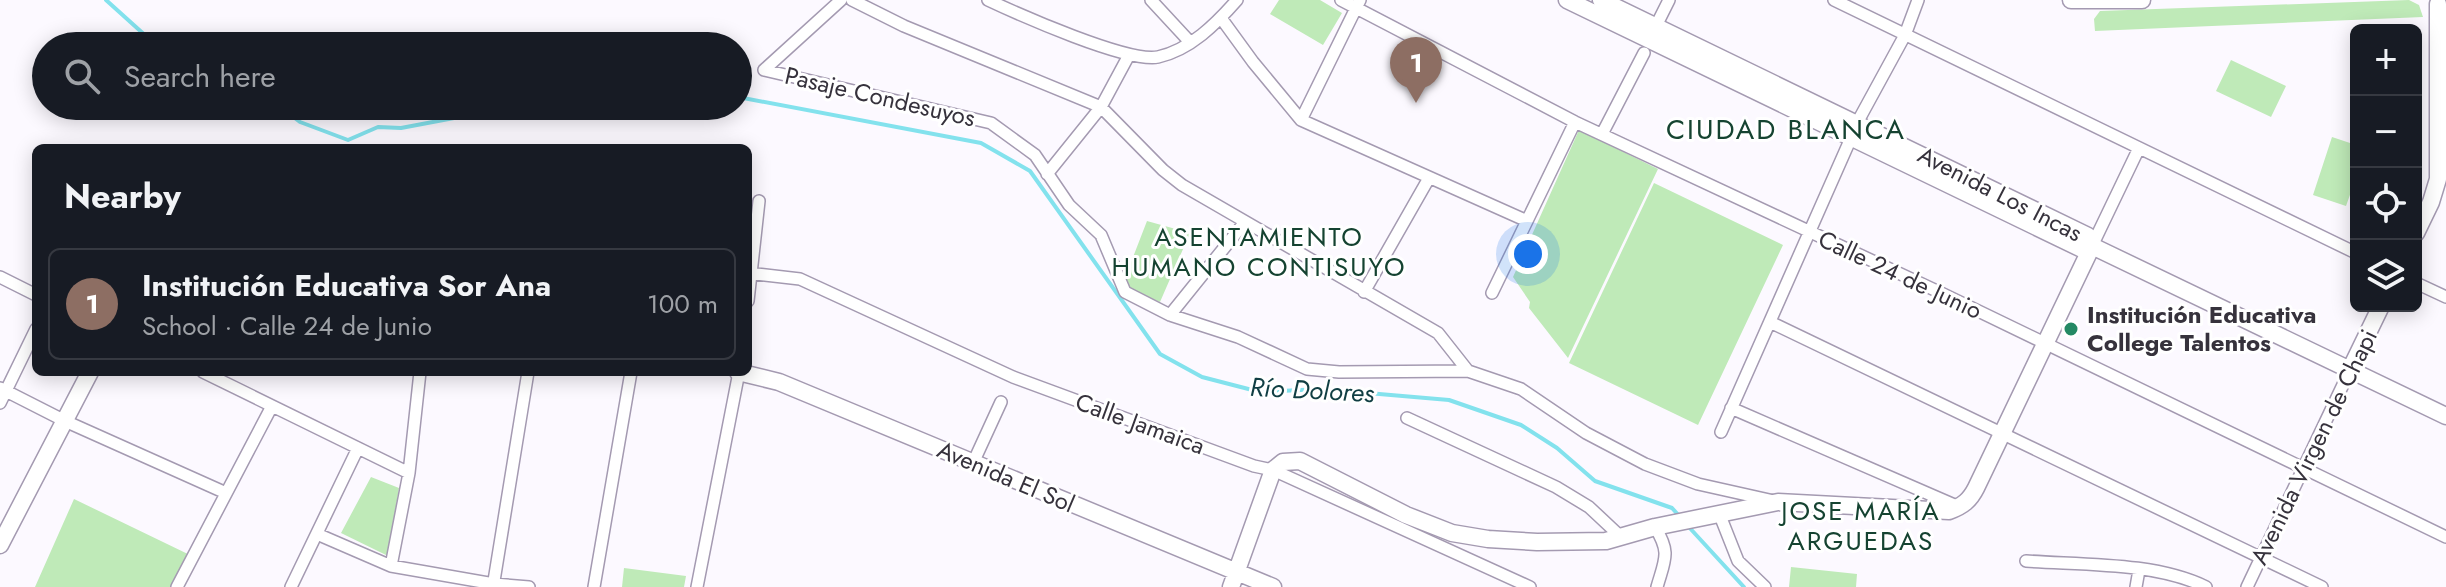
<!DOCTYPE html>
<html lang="en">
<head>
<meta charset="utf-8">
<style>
  body { margin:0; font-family:Jost,sans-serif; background:#20242c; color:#f1f3f6 }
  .controls { position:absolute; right:24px; top:24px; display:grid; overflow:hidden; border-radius:12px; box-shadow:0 4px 20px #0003 }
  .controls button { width:72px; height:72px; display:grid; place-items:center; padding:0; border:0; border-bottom:2px solid #363941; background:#171b24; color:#f1f3f6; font:40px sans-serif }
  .you { position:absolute; left:1528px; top:254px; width:28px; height:28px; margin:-20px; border:6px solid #fff; border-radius:50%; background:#1a73e8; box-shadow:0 0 0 12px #1a73e833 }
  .badge { display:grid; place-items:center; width:52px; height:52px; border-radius:50%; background:#0f766e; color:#fff; font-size:26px; font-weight:700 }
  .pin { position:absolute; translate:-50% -66px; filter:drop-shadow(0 2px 4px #0008) }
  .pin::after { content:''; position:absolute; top:42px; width:28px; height:24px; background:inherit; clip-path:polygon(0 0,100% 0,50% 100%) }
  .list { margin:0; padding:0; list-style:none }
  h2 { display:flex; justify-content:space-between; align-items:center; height:104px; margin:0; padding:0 32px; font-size:34px }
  h2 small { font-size:26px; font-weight:400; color:#9ea1a6 }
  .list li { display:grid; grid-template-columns:52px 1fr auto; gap:24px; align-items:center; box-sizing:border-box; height:112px; margin:0 16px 16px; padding:0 16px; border:2px solid #363941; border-radius:12px }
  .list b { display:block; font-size:30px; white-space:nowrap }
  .list p { margin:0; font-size:26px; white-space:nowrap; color:#9ea1a6 }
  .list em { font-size:26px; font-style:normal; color:#9ea1a6 }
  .icon { flex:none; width:44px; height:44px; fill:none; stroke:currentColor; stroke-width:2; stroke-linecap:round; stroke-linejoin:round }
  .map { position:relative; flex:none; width:2446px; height:587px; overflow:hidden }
  .search { position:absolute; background:#171b24; box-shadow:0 4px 20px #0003; left:32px; top:32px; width:720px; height:88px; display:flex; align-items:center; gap:20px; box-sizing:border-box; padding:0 28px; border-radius:44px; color:#9ea1a6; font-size:30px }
  .panel { position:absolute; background:#171b24; box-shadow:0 4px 20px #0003; left:32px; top:144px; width:720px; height:232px; border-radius:12px }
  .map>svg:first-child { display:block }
  .green { fill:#bfeab8 }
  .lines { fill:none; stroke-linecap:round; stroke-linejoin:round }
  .stream { stroke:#83e2ed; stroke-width:4 }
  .street-casing { stroke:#a49ab1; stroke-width:14 }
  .secondary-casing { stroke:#a49ab1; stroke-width:19 }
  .street { stroke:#fff; stroke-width:11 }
  .secondary { stroke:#fff; stroke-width:16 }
  .poi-dot { fill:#248964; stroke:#fff; stroke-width:3 }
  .labels { text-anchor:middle; stroke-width:6; stroke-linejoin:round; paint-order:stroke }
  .street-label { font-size:24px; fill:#36323c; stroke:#fff }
  .poi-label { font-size:24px; font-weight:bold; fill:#36323c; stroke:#fff; text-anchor:start }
  .neighbourhood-label { font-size:26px; letter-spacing:2px; fill:#154331; stroke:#fff }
  .water-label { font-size:26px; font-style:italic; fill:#103e43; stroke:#fff }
  .quarter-label { font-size:28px; letter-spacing:2px; fill:#154331; stroke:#fff }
</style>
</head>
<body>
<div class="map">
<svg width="2446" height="587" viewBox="0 0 2446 587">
  <rect width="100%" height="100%" fill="#fcf9ff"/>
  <path class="green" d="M1279 0H1320L1342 13 1323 45 1270 14Z
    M2409 0 2419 5 2423 17 2095 31 2094 19 2100 11Z
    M2231 60 2286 86 2271 117 2216 91Z
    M1579 130 1658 169 1568 358 1529 308 1530 302 1513 277Z
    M2332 137 2356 145V178L2346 206 2313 195Z
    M1654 183 1783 245 1698 425 1569 363Z
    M1147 221 1190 233 1160 302 1126 289 1123 283Z
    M371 477 399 488 388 556 341 533Z
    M74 499 192 556 176 587H35Z
    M1791 567 1857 574 1856 587H1789Z
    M624 568 686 576 684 587H622Z"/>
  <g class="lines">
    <path class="stream" d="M106 0 157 46
      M738 97 981 143 1030 171 1160 354 1202 377 1260 392 1321 389 1449 400 1521 425 1557 448 1595 481 1672 508 1681 518
      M279 106 300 122 348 140 378 127 401 128 454 118 466 106
      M611 106 616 109 621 106
      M1687 525 1744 587"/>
    <g class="street-casing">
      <path id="street" d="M852 0 904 26 1101 107 1163 170 1182 185 1438 333 1468 371
        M988 0C1020 15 1128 63 1158 57 1190 50 1216 24 1237 0
        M1151 0 1189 41
        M1341 0 1575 122 1939 292 2446 537
        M1834 0 2356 253
        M1221 18 1253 62 1301 120 1525 220
        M1656 26 1669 0
        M764 70 991 123 1035 155 1069 205 1101 235 1125 292 1170 315 1238 337 1307 369 1339 372 1468 371 1521 389 1586 433 1645 464 1698 484 1774 501
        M764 70 841 0
        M1301 120 1360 0
        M1857 123 1905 35 1918 0
        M1602 134 1644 53
        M1047 174 1101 107 1129 55
        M2092 246 2139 148
        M748 273 800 279 1013 377 1254 466 1273 470 1530 587
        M0 277 36 295
        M2416 283 2446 297
        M1364 292 1429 178
        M1492 293 1575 122
        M748 301 759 201
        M1170 315 1245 222
        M1770 322 2322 587
        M203 372 409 473
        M0 388 65 421 226 493
        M0 403 36 329
        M1731 408 1959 507
        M1407 418 1556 487 1589 507 1621 537
        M1721 432 1851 138
        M973 463 1001 402
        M1719 513 1738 561 1765 587
        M1655 527C1671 553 1665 559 1657 587
        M317 534 391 566 494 584 529 587
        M2026 561C2083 565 2155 562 2206 587
        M391 566 409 473 420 372
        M177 587 272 406
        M291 587 358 448
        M493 587 528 372
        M594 587 631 372
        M697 587 739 372
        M2136 587 2139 570
        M2247 587 2350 370"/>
    </g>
    <g class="secondary-casing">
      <path id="secondary" d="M1567 0 2082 249 2092 246
        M1601 0 2088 236 2092 246 2446 416
        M2071 0H2142
        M2416 233 2431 202 2438 179V4
        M2350 370 2381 306
        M738 372 779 382 1273 587
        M0 545 90 372
        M1231 587 1273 470 1283 462 1300 461 1406 515 1452 533 1488 539 1537 542 1606 541 1655 527 1778 502 1949 511C1963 506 1970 500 1976 488L2092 246"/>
    </g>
    <use href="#street" class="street"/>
    <use href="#secondary" class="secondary"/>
  </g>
  <circle class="poi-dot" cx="2071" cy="329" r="8"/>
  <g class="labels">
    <g class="street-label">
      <text transform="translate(880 97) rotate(13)" y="8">Pasaje Condesuyos</text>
      <text transform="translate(2000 194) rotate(27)" y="8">Avenida Los Incas</text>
      <text transform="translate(1900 275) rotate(25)" y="8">Calle 24 de Junio</text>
      <text transform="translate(1140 424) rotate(20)" y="8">Calle Jamaica</text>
      <text transform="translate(2314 447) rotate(-64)" y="8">Avenida Virgen de Chapi</text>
      <text transform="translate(1006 477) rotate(23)" y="8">Avenida El Sol</text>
    </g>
    <g class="poi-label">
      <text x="2087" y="323">Institución Educativa<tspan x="2087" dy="28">College Talentos</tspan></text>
    </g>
    <g class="neighbourhood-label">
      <text x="1259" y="246">ASENTAMIENTO<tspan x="1259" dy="30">HUMANO CONTISUYO</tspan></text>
      <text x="1861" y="520">JOSE MARÍA<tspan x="1861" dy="30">ARGUEDAS</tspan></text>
    </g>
    <g class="water-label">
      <text transform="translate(1312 390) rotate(3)" y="9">Río Dolores</text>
    </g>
    <g class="quarter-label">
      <text x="1786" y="139">CIUDAD BLANCA</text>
    </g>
  </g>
</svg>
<div class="controls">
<button>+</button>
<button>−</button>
<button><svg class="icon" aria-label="locate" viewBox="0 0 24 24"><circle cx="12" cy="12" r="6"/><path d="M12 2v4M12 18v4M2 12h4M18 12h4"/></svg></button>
<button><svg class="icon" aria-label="layers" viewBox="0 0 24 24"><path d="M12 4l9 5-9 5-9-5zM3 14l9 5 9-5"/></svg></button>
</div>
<div class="you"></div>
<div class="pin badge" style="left:1416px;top:103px;background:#8d6e63">1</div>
<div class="search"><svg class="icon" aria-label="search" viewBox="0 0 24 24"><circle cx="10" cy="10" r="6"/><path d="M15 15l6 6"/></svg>Search here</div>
<section class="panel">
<h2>Nearby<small></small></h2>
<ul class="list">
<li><span class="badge" style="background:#8d6e63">1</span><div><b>Institución Educativa Sor Ana</b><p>School · Calle 24 de Junio</p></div><em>100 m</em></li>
</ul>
</section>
</div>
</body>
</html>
